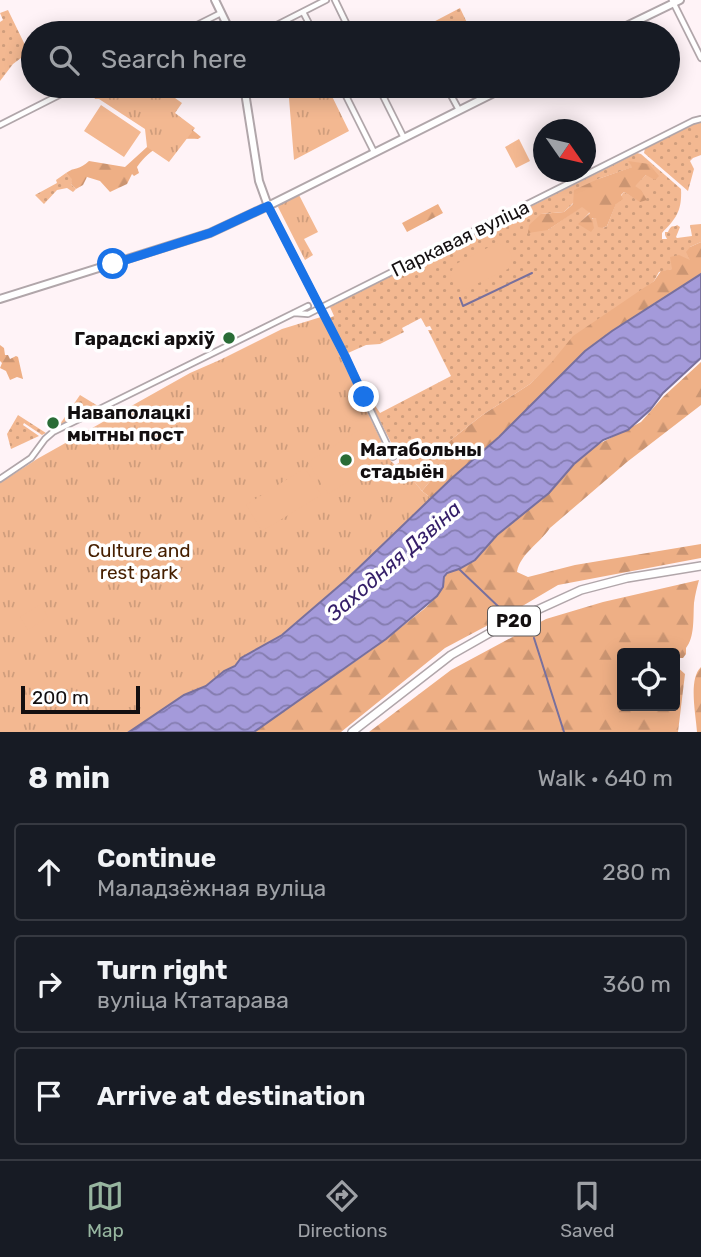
<!DOCTYPE html>
<html lang="en">
<head>
<meta charset="utf-8">
<style>
  body { margin:0; font-family:Rubik,sans-serif; background:#242831; color:#f1f3f6 }
  .controls { position:absolute; right:21px; bottom:21px; display:grid; overflow:hidden; border-radius:7px; box-shadow:0 4px 18px #0003 }
  .controls button { width:63px; height:63px; display:grid; place-items:center; padding:0; border:0; border-bottom:2px solid #363941; background:#171b24; color:#f1f3f6; font:35px sans-serif }
  .compass { position:absolute; left:533px; top:119px; width:63px; height:63px; border-radius:50%; background:#171b24; box-shadow:0 4px 18px #0003; rotate:124deg }
  .scale { position:absolute; left:21px; bottom:18px; width:119px; box-sizing:border-box; padding-left:7px; border:4px solid #130f10; border-top:0; font-size:19px; line-height:24px; white-space:nowrap; color:#130f10; -webkit-text-stroke:5px #fff; paint-order:stroke }
  .stop { position:absolute; width:21px; height:21px; margin:-16px; border:5px solid #1a73e8; border-radius:50%; background:#fff }
  .stop.end { background:#1a73e8; border-color:#fff; box-shadow:0 2px 7px #0008 }
  .list { margin:0; padding:0; list-style:none }
  h2 { display:flex; justify-content:space-between; align-items:center; height:91px; margin:0; padding:0 28px; font-size:30px }
  h2 small { font-size:23px; font-weight:400; color:#9ea1a6 }
  .list li { display:grid; grid-template-columns:46px 1fr auto; gap:21px; align-items:center; box-sizing:border-box; height:98px; margin:0 14px 14px; padding:0 14px; border:2px solid #363941; border-radius:7px }
  .list b { display:block; font-size:26px; white-space:nowrap }
  .list p { margin:0; font-size:23px; white-space:nowrap; color:#9ea1a6 }
  .list em { font-size:23px; font-style:normal; color:#9ea1a6 }
  .icon { flex:none; width:38px; height:38px; fill:none; stroke:currentColor; stroke-width:2; stroke-linecap:round; stroke-linejoin:round }
  .map { position:relative; flex:none; width:701px; height:732px; overflow:hidden }
  .search { position:absolute; background:#171b24; box-shadow:0 4px 18px #0003; left:21px; right:21px; top:21px; height:77px; display:flex; align-items:center; gap:18px; box-sizing:border-box; padding:0 24px; border-radius:38px; color:#9ea1a6; font-size:26px }
  .sheet { height:427px; background:#171b24 }
  nav { display:flex; justify-content:space-around; align-items:center; box-sizing:border-box; height:98px; border-top:2px solid #363941; background:#171b24; font-size:19px; color:#9ea1a6 }
  nav a { display:grid; justify-items:center; gap:4px }
  nav .on { color:#97b6a0 }
  .map>svg:first-child { display:block }
  .grass { fill:url(#grass-dots); fill-rule:evenodd }
  .forest { fill:url(#forest-firs); fill-rule:evenodd }
  .park { fill:url(#park-tufts) }
  .pitch { fill:#f3b891 }
  .water { fill:url(#water-waves); stroke:#78709d; stroke-width:2 }
  .lines { fill:none; stroke-linecap:round; stroke-linejoin:round }
  .stream { stroke:#78709d; stroke-width:2 }
  .street-casing { stroke:#b1a6aa; stroke-width:8 }
  .secondary-casing { stroke:#b1a6aa; stroke-width:10 }
  .primary-casing { stroke:#b1a6aa; stroke-width:10 }
  .street { stroke:#fff; stroke-width:4.5 }
  .secondary { stroke:#fff; stroke-width:6 }
  .primary { stroke:#fff; stroke-width:7 }
  .route { stroke:#1a73e8; stroke-width:9 }
  .poi-dot { fill:#2a6c36; stroke:#fff; stroke-width:2.5 }
  .labels { text-anchor:middle; stroke-width:7; stroke-linejoin:round; paint-order:stroke }
  .shield { fill:#fff; stroke:#5a5758; stroke-width:2 }
  .shield-label { font-size:18px; font-weight:bold; fill:#130f10 }
  .street-label { font-size:19px; fill:#130f10; stroke:#fff }
  .poi-label { font-size:19px; font-weight:bold; fill:#130f10; stroke:#fff; text-anchor:start }
  .park-label { font-size:19px; fill:#461f00; stroke:#fff }
  .water-label { font-size:21px; font-style:italic; fill:#351f69; stroke:#fff }
</style>
</head>
<body>
<div class="map">
<svg width="701" height="732" viewBox="0 0 701 732">
  <defs>
    <pattern id="grass-dots" width="8" height="8" patternUnits="userSpaceOnUse" patternTransform="scale(1.75)"><rect width="8" height="8" fill="#f3b891"/><path d="M2 2h.1M6 6h.1" fill="none" stroke="#cf9d7c" stroke-width="1.8" stroke-linecap="round"/></pattern>
    <pattern id="forest-firs" width="22" height="20" patternUnits="userSpaceOnUse" patternTransform="scale(1.75)"><rect width="22" height="20" fill="#eeaf85"/><path d="M5 1l3.5 6h-7zM16 11l3.5 6h-7z" fill="#cb9572"/></pattern>
    <pattern id="park-tufts" width="24" height="20" patternUnits="userSpaceOnUse" patternTransform="scale(1.75)"><rect width="24" height="20" fill="#f3b891"/><path d="M3 7l-1-3M5 7V3M7 7l1-3M15 17l-1-3M17 17v-4M19 17l1-3" fill="none" stroke="#cf9d7c"/></pattern>
    <pattern id="water-waves" width="16" height="10" patternUnits="userSpaceOnUse" patternTransform="scale(1.75)"><rect width="16" height="10" fill="#a49ada"/><path d="M0 5q4-4 8 0t8 0" fill="none" stroke="#847caf"/></pattern>
  </defs>
  <rect width="100%" height="100%" fill="#fff3f7"/>
  <path class="grass" d="M460 8 472 33H465L461 26 457 28 456 33H422L420 29Z
    M8 10 25 45 33 41V68L21 58 13 64 0 81V22L3 20 0 13Z
    M701 121V155L693 158 690 161 694 169 688 191 644 153 645 148 694 123Z
    M637 153 641 154 681 189C682 210 677 218 662 233V239H667L665 235V232H668C672 223 674 228 677 225L680 227 676 237 677 238 692 236 690 225 701 224V242L690 247 691 261 673 269 659 272 654 281 551 364 530 384 481 416 447 443 446 462 422 491 399 463V453L395 450 369 400 370 398 380 413 451 376 428 330H432L430 326 426 327 421 318 402 328 404 332 380 344 366 345 348 353 329 318 334 316 330 307 510 216 513 224 517 223 514 215ZM629 162 646 175 634 186 640 201 624 192 616 203 607 226 603 228 596 217 579 224 590 212 582 206 548 230 541 214 564 212 598 179 633 167Z
    M66 173 73 179 71 184 76 189 73 192 67 188 57 190 44 204 35 195 57 183 56 180Z
    M80 395 98 406 58 427Z
    M18 415 46 433 42 435 24 423 23 425 39 436 11 449 7 434Z"/>
  <path class="forest" d="M172 113 201 137 198 139C172 137 152 146 137 167L139 173 134 176 132 174 127 184 110 192 100 181 87 177 83 185 76 189 71 184 72 179 66 173C74 167 80 170 89 161L125 167 147 147Z
    M628 161 649 164 659 176 655 180 646 175 635 186 641 190 647 200 640 202 624 192 621 195 623 199 616 204 607 226 603 228 598 227 596 218H592L594 228 591 232 578 224 590 213 582 207 548 230 528 233 529 225 541 214 564 212 573 204 574 190 598 179 632 167Z
    M438 204 443 213 407 232 402 223Z
    M701 242V274L612 331 585 351 525 412 432 499 422 491 446 462 438 459 433 452 437 445 447 443 481 416 530 384 551 363 573 336 654 281 661 271 672 269 670 257 679 255 690 260 686 252 690 247Z
    M0 345 4 348 5 355H8L10 359 16 356 18 357 23 379 17 377 10 380 6 371 0 368 2 363 0 361Z
    M701 362V405L627 462 550 528C540 543 520 554 517 572L528 577 575 565 701 544V558L558 585 507 615 445 648 341 732H254C303 695 356 664 404 625 416 615 431 605 440 592 445 586 443 579 447 573L459 569 475 560 497 535 549 493 574 464 597 445 641 422 663 397Z
    M699 580C697 587 695 595 694 603 693 617 695 637 686 648V654L683 658H680L676 660 675 665 685 674 678 732H369L451 670 546 619 603 602ZM622 653H675V706H622Z
    M701 667V732H697C696 715 688 679 701 667Z"/>
  <path class="park" d="M89 86H167L165 95 175 98 182 103 175 113 195 128 169 162 147 147 145 129 99 99H95Z
    M288 86H327L349 131 294 160Z
    M299 195 318 232 304 239 313 255 305 260 278 207 279 205Z
    M321 317 391 461 395 465 399 463 422 491 432 499 336 589 282 635 241 658 235 666 224 671 206 686 184 695 129 732H0V483L37 459 190 373 222 359 282 329Z"/>
  <path class="pitch" d="M101 105 141 132 124 157 84 131Z
    M519 139 530 161 516 168 505 147Z
    M497 243C511 247 515 257 508 269L464 290 454 285 450 276 454 265Z
    M364 427 384 459 328 494 308 462Z
    M305 468 321 495 262 531 246 505Z
    M41 604 48 617 28 630 20 617Z"/>
  <path class="water" d="M701 274V358L663 393 650 410 628 430 603 440 574 464 549 493 497 535 475 560 459 569 447 573 444 577 443 587 437 596 386 639 254 732H129L184 695 206 686 224 671 235 666 241 658 282 635 346 580 452 478 499 437 585 351 612 331Z"/>
  <g class="lines">
    <path class="stream" d="M460 298 463 306 532 273
      M459 569 503 611
      M534 638 564 732"/>
    <g class="street-casing">
      <path id="street" d="M335 0 351 33
        M672 0 701 58
        M303 12 314 33
        M419 32 420 33
        M181 33 221 13
        M261 33 326 0
        M341 86 374 152
        M378 86 404 138
        M446 86 459 110
        M0 125 77 86
        M268 206 345 356 393 457
        M294 313 308 314 326 305 693 121 701 119
        M0 479 31 458 45 439 53 432 308 306"/>
    </g>
    <g class="secondary-casing">
      <path id="secondary" d="M215 0 231 33
        M612 33 680 0
        M244 86 259 181 268 206
        M0 299 210 233 268 206 508 86"/>
    </g>
    <g class="primary-casing">
      <path id="primary" d="M352 732 451 655 502 626 581 590 627 578 701 566"/>
    </g>
    <use href="#street" class="street"/>
    <use href="#secondary" class="secondary"/>
    <use href="#primary" class="primary"/>
  </g>
  <g class="lines">
    <path class="route" d="M113 264 210 233 268 206 345 356 364 397"/>
  </g>
  <g class="poi-dot">
    <circle cx="229" cy="338" r="7"/>
    <circle cx="53" cy="423" r="7"/>
    <circle cx="346" cy="460" r="7"/>
  </g>
  <g class="labels">
    <rect class="shield" x="488" y="606.5" width="52" height="29" rx="5"/>
    <g class="shield-label">
      <text x="514" y="627">Р20</text>
    </g>
    <g class="street-label">
      <text transform="translate(460 238) rotate(-26)" y="7">Паркавая вуліца</text>
    </g>
    <g class="poi-label">
      <text x="215" y="345" text-anchor="end">Гарадскі архіў</text>
      <text x="67" y="419">Наваполацкі<tspan x="67" dy="22">мытны пост</tspan></text>
      <text x="360" y="456">Матабольны<tspan x="360" dy="22">стадыён</tspan></text>
    </g>
    <g class="park-label">
      <text x="139" y="557">Culture and<tspan x="139" dy="22">rest park</tspan></text>
    </g>
    <g class="water-label">
      <text transform="translate(394 561) rotate(-41)" y="7">Заходняя Дзвіна</text>
    </g>
  </g>
</svg>
<div class="controls">
<button><svg class="icon" aria-label="locate" viewBox="0 0 24 24"><circle cx="12" cy="12" r="6"/><path d="M12 2v4M12 18v4M2 12h4M18 12h4"/></svg></button>
</div>
<svg class="compass" viewBox="-18 -18 36 36"><path d="M0-13l5 13h-10z" fill="#e53935"/><path d="M0 13l5-13h-10z" fill="#9ea1a6"/></svg>
<div class="scale">200 m</div>
<div class="stop" style="left:113px;top:264px"></div>
<div class="stop end" style="left:364px;top:397px"></div>
<div class="search"><svg class="icon" aria-label="search" viewBox="0 0 24 24"><circle cx="10" cy="10" r="6"/><path d="M15 15l6 6"/></svg>Search here</div>
</div>
<section class="sheet">
<h2>8 min<small>Walk · 640 m</small></h2>
<ul class="list">
<li><svg class="icon" aria-label="ahead" viewBox="0 0 24 24"><path d="M12 20V5M6 11l6-6 6 6"/></svg><div><b>Continue</b><p>Маладзёжная вуліца</p></div><em>280 m</em></li>
<li><svg class="icon" aria-label="right" viewBox="0 0 24 24"><path d="M7 20v-9h11M14 6l5 5-5 5"/></svg><div><b>Turn right</b><p>вуліца Ктатарава</p></div><em>360 m</em></li>
<li><svg class="icon" aria-label="arrive" viewBox="0 0 24 24"><path d="M6 21V4h12l-3 4 3 4H6"/></svg><div><b>Arrive at destination</b></div></li>
</ul>
</section>
<nav>
<a class="on"><svg class="icon" aria-label="map" viewBox="0 0 24 24"><path d="M3 6l6-2 6 2 6-2v14l-6 2-6-2-6 2zM9 4v14M15 6v14"/></svg>Map</a>
<a><svg class="icon" aria-label="directions" viewBox="0 0 24 24"><path d="M12 3l9 9-9 9-9-9zM9 14v-3h6M13 9l2 2-2 2"/></svg>Directions</a>
<a><svg class="icon" aria-label="saved" viewBox="0 0 24 24"><path d="M7 4h10v16l-5-4-5 4z"/></svg>Saved</a>
</nav>
</body>
</html>
